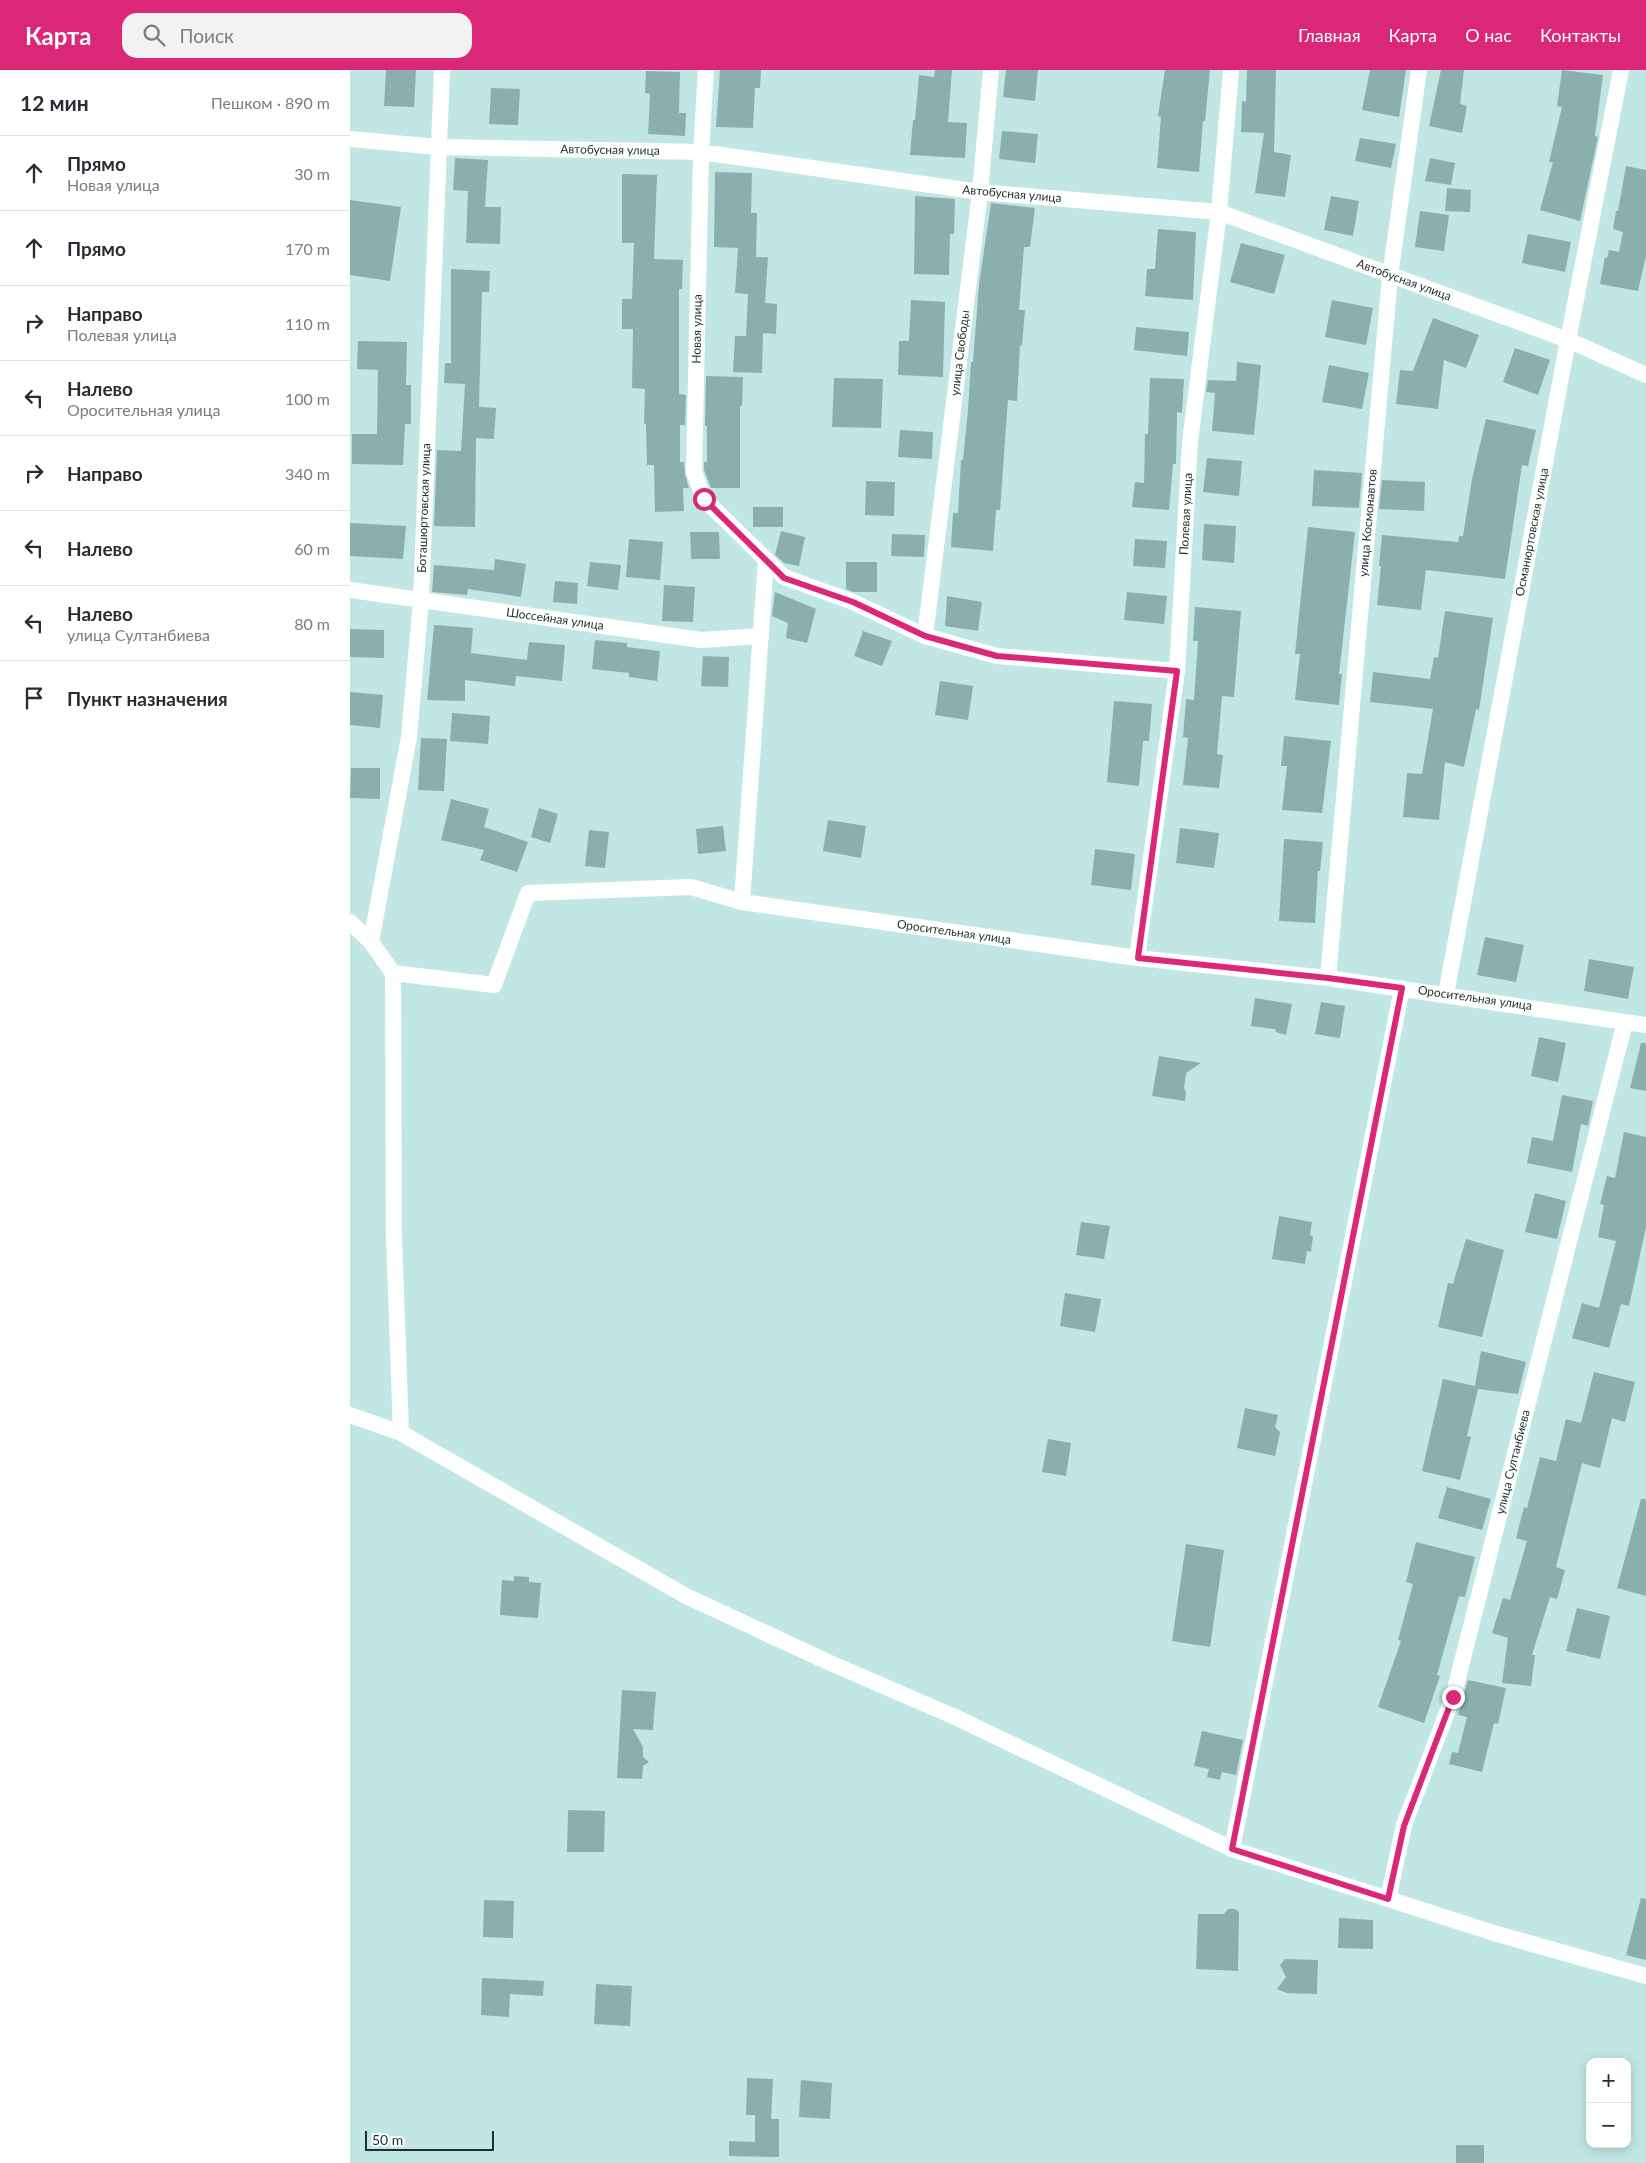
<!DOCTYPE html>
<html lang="ru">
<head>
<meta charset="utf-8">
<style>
  body { margin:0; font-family:Lato,sans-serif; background:#f2f2f3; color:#2b2b33 }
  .controls { position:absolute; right:15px; bottom:15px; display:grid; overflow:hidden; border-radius:10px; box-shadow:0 2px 12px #0003 }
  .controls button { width:45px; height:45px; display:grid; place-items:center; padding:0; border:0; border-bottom:1px solid #e1e1e2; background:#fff; color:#2b2b33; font:25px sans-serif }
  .scale { position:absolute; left:15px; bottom:12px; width:129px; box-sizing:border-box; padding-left:5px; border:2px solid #1f2f2d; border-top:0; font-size:14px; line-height:18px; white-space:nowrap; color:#1f2f2d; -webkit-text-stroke:4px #fff; paint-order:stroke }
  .stop { position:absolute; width:15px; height:15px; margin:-11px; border:4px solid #db2777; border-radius:50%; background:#fff }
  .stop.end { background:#db2777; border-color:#fff; box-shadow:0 1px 5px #0008 }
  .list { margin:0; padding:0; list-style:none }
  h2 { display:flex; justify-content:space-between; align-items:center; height:65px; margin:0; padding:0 20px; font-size:21px }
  h2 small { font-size:16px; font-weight:400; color:#7c7c81 }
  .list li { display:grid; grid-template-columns:32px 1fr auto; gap:15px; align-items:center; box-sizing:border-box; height:75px; padding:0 20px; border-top:1px solid #e1e1e2 }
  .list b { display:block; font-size:19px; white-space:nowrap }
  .list p { margin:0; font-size:16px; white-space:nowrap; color:#7c7c81 }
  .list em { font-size:16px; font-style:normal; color:#7c7c81 }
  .icon { flex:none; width:28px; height:28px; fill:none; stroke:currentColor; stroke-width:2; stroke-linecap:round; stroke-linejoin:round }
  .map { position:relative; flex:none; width:1296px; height:2093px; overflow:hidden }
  header { display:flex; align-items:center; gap:30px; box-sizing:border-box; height:70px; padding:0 25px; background:#db2777; color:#fff }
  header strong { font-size:24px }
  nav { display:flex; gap:28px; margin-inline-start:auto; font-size:18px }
  .search { width:350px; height:45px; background:#f2f2f3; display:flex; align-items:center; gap:12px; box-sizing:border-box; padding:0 18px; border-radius:15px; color:#7c7c81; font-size:19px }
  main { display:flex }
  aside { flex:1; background:#fff }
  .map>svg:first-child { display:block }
  .building { fill:#8aafac }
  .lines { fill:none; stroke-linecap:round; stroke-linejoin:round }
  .minor { stroke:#fff; stroke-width:16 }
  .route { stroke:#db2777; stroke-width:6 }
  .labels { text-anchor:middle; stroke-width:4; stroke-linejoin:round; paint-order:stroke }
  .street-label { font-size:12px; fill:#1f2f2d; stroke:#fff }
</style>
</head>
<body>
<header>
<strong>Карта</strong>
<div class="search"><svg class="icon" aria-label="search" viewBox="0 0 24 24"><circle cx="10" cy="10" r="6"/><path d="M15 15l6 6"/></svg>Поиск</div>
<nav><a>Главная</a><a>Карта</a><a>О нас</a><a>Контакты</a></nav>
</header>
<main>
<aside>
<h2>12 мин<small>Пешком · 890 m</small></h2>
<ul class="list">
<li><svg class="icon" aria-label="ahead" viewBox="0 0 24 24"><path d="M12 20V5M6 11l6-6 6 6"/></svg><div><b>Прямо</b><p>Новая улица</p></div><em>30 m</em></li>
<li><svg class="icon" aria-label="ahead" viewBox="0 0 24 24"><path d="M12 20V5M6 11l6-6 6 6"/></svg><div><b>Прямо</b></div><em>170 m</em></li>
<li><svg class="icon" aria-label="right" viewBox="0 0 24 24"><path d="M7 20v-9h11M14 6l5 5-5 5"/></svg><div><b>Направо</b><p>Полевая улица</p></div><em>110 m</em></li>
<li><svg class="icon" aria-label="left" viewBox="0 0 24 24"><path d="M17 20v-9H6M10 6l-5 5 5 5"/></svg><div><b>Налево</b><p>Оросительная улица</p></div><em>100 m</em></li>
<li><svg class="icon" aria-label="right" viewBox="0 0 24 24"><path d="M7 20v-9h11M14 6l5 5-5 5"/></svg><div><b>Направо</b></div><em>340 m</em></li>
<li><svg class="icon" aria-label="left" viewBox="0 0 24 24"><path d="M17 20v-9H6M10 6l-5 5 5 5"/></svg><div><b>Налево</b></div><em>60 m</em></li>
<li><svg class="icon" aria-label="left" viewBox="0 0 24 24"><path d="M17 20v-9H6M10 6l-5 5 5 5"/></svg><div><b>Налево</b><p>улица Султанбиева</p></div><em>80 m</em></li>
<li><svg class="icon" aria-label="arrive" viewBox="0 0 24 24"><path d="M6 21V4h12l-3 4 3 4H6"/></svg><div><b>Пункт назначения</b></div></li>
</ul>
</aside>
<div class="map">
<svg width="1296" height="2093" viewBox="0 0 1296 2093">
  <rect width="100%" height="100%" fill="#c1e7e4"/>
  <path class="building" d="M36 0H66L64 37 34 36Z
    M370 0H411L410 18H405L403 58 366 57Z
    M585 0H602L598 52 617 53 615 88 560 85 563 50H565L569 5 584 7Z
    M656 0H688L685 31 653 27Z
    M815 0H860L855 51H853L849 102 807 98 811 47 808 46Z
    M897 0H926L924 82 941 85 935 127 905 123 914 63 891 62 892 31 896 32Z
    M1020 0H1056L1049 47 1012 40Z
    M1091 0H1114L1110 34 1117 36 1112 63 1079 56Z
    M1212 0 1253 5 1245 66 1248 67 1230 151 1190 140 1203 92H1199L1212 37 1207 36Z
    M296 1 330 2 329 43H336L335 66 298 64 300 24 295 23Z
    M141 18 170 19 168 55 139 54Z
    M652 61 688 64 685 93 649 89Z
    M1010 68 1046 74 1041 98 1005 91Z
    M105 88 138 90 135 137H151L150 174 116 173 118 121 103 120Z
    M1080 88 1105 93 1101 115 1075 111Z
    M1276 96 1296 100V186L1288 221 1250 214 1255 187 1257 188 1259 180 1269 182 1273 162 1263 159 1266 141H1268Z
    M365 102 402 103 401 143H407L406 187H418L415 233 427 234 426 264 413 263 412 303 383 302 385 266H396L398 224 385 223 388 178 364 177Z
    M272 104 307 105 304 189 333 190 332 219H329V324L336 325 335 355H330V392H334L335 405 339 418H333L334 441 305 442 304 395H297L296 354H294L295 319 282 318 283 259H272V229H282L284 173H272Z
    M1097 118 1121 120 1120 142 1095 141Z
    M565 126 605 129 604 164H600L599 205 564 204Z
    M981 126 1009 131 1003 166 974 160Z
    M0 130 51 137 40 211 0 205Z
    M641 133 685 138 680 177H674L669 240H675L672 276 670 275 667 331 658 330 650 440H646L643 481 601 477 603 443H608L611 390H613L618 340 621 292H623L629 215Z
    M1070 141 1099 145 1094 181 1065 177Z
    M808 159 846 162 843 230 795 226 797 199H805Z
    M1178 164 1221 172 1215 202 1172 193Z
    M891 173 935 185 924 224 880 212Z
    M101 199 140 201 139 222H132L129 337 146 338 144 369 126 368 125 457 84 456 87 380 111 381 115 314 94 313 95 293H101Z
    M561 230 595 232 593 307 548 305 549 271H559Z
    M982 230 1023 238 1016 275 975 267Z
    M1083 248 1129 265 1116 298 1094 290 1088 339 1046 334 1050 300 1063 301Z
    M786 257 839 262 837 286 784 280Z
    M8 271 57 272 56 315H61V354H55L53 395 2 394V364H27L28 300 7 299Z
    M1165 278 1200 290 1188 325 1153 312Z
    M887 292 911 295 904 365 862 361 865 323 856 322 858 310 886 311Z
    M979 295 1019 303 1012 339 972 332Z
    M356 306 393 307 392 336H390V418H361L354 400V392H357V356H355Z
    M484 308 533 309 531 358 482 357Z
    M800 308 834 309 832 343 827 342 826 394H823L819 440 782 437 785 412 794 413 795 364H798Z
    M1136 349 1186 360 1178 396 1172 395 1155 509 1076 500 1071 540 1027 535 1031 496H1029L1032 465 1108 472 1109 466H1113L1122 409Z
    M550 360 583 362 582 389 548 387Z
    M857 388 892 391 889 426 853 422Z
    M964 400 1012 403 1009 438 962 436Z
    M1032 410 1075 412 1074 441 1029 439Z
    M516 411 545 412 544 446 515 445Z
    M403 437H433V457H403Z
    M0 453 56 456 53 489 0 486Z
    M854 454 886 456 884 493 852 490Z
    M958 457 1005 462 989 604H992L989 635 945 630 950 584H945Z
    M431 461 455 467 449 496 434 493 425 485Z
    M340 462H369L370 489H341Z
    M542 464 575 465 574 487 541 486Z
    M279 469 313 472 310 510 276 507Z
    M785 469 817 471 815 498 783 496Z
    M145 489 176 494 171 527 118 519 117 525 82 522 84 495 144 500Z
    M240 492 271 495 268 520 237 516Z
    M496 492H527V522H503L496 519Z
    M205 511 228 513 227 534 203 532Z
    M314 515 345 517 343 552 312 551Z
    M425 522 466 539 457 573 436 568 438 553 422 546Z
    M777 522 817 526 814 554 774 550Z
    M597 526 632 532 628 561 595 556Z
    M845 537 891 541 884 627 872 626 867 684 873 685 869 718 833 715 838 668 833 667 836 629 844 630 848 571H843Z
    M1095 541 1143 548 1129 640 1126 639 1114 697 1095 692 1089 750 1053 747 1057 703 1072 704 1083 639 1020 632 1023 602 1080 609 1084 587 1088 588Z
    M84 555 123 558 121 583 177 590 179 572 215 575 212 611 166 606 165 616 115 610V631L77 630Z
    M0 559 34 560V588L0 587Z
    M513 561 542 571 532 596 504 586Z
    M245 570 277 573V577L310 581 307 611 279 607V603L242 599Z
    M353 586 379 587 378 617 351 616Z
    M590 611 623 616 618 650 585 645Z
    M0 622 33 625 30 658 0 655Z
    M764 631 802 634 799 671H793L789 716 757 712Z
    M102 643 140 646 138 674 100 671Z
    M934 666 981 671 972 743 932 740 937 696H931Z
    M71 668 97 669 94 721 68 720Z
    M1 698H30V729L0 728Z
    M101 729 139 739 134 757 178 772 167 802 130 790 134 780 91 770Z
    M189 738 208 744 200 773 181 767Z
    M478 750 516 756 511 788 473 781Z
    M373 756 376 781 348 784 346 759Z
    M830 758 869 763 864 798 826 793Z
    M239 760 259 762 255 798 235 796Z
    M934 769 973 772 970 801H968L965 853 929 851Z
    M745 779 785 784 781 820 741 815Z
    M1135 867 1174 875 1166 912 1127 905Z
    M1239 889 1284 897 1278 929 1234 921Z
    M905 928 942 934 936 965 926 962 925 959 901 956Z
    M971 932 995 936 990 968 965 964Z
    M1189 967 1216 973 1208 1012 1181 1006Z
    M1291 973H1296V1021L1280 1018Z
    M809 986 851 993 836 1003 834 1018 836 1022 835 1031 802 1026Z
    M1212 1025 1243 1031 1238 1056 1231 1054 1222 1102 1177 1093 1182 1067 1203 1071Z
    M1274 1062 1296 1067V1157L1279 1236 1271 1234 1259 1278 1222 1268 1232 1233 1249 1238 1266 1171 1248 1167 1254 1135 1250 1134 1257 1106 1265 1108Z
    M1185 1123 1216 1131 1207 1169 1175 1162Z
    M929 1146 962 1152 960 1165 963 1166 961 1182 957 1181 955 1194 922 1189Z
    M731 1152 760 1156 754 1189 726 1185Z
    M1116 1169 1154 1180 1132 1267 1088 1257 1098 1213 1103 1214Z
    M715 1223 751 1229 745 1262 710 1256Z
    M1131 1281 1176 1292 1168 1324 1128 1319 1117 1366 1121 1367 1110 1410 1072 1401 1093 1309 1125 1316Z
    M1244 1302 1285 1312 1275 1352 1262 1348 1250 1398 1232 1393 1206 1497 1215 1500 1207 1529 1200 1527 1182 1585H1185L1181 1616 1152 1613 1158 1568 1142 1563 1153 1528 1160 1530 1177 1471 1166 1468 1174 1437 1177 1438 1190 1387 1206 1391 1216 1349 1231 1353Z
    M895 1338 928 1345 925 1357 930 1362 925 1386 887 1378Z
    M698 1369 721 1373 716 1406 692 1402Z
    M1097 1417 1141 1429 1132 1460 1088 1448Z
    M1291 1429H1296V1526L1267 1518Z
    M1066 1472 1125 1487 1115 1527 1109 1526 1087 1605 1090 1606 1074 1653 1028 1637 1051 1571 1048 1570 1063 1514 1056 1512Z
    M836 1474 874 1480 860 1577 822 1571Z
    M164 1506 179 1507V1512L191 1513 188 1548 150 1545 152 1510 164 1511Z
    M1227 1538 1260 1546 1250 1589 1216 1581Z
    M1118 1610 1156 1618 1148 1654 1144 1653 1132 1702 1099 1694 1102 1682 1108 1683 1117 1647 1108 1645Z
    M272 1620 306 1622 303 1660 283 1659 293 1677V1687L299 1692 293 1696 292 1709 267 1708Z
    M852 1661 893 1670 886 1705 872 1702 870 1710 857 1707 859 1699 844 1696Z
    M218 1740 255 1741 254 1782H217Z
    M1291 1828 1296 1829V1890L1276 1885Z
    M134 1830 164 1831 163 1868 133 1867Z
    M878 1839H885L889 1842 888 1901 846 1899 848 1844H874Z
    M989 1848 1023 1850V1879L988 1878Z
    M935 1889 968 1890 967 1924 937 1923 927 1919 936 1907 930 1895Z
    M132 1908 194 1911 193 1926 160 1924 159 1947 131 1945Z
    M246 1914 282 1916 280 1956 244 1954Z
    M397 2008 423 2009 421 2049H429V2087L379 2086V2071L405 2072V2045H396Z
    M451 2010 482 2013 480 2049 449 2047Z
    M1106 2075H1134V2093H1106Z"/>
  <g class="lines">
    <path class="minor" d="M356 0 351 82 344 402 354 429 434 507 503 532 575 566 647 586 827 601
      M0 69 88 77 351 82 630 122 869 142 1218 270 1296 305
      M0 520 351 570 411 566
      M575 566 630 122 641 0
      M392 832 416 490
      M0 852 21 872 43 903 144 915 178 823 341 817 392 832 787 888 978 908 1296 955
      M21 872 59 667 71 530 92 0
      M787 888 827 601 840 372 869 142 881 0
      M43 903 44 1168 51 1363
      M978 908 1040 206 1069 0
      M1096 924 1218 270 1271 0
      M0 1345 51 1363 336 1526 478 1592 605 1647 882 1779 1147 1864 1296 1906
      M882 1779 1052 918
      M1038 1829 1054 1755 1103 1627 1275 952"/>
  </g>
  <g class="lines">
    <path class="route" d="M354 429 434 508 503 532 575 566 647 586 827 601 788 888 978 908 1052 918 882 1779 1038 1829 1054 1756 1103 1627"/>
  </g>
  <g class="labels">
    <g class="street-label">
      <text transform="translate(260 80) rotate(1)" y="4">Автобусная улица</text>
      <text transform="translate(662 124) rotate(5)" y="4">Автобусная улица</text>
      <text transform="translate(1054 210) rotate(20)" y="4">Автобусная улица</text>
      <text transform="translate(347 259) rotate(-89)" y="4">Новая улица</text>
      <text transform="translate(610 283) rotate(-83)" y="4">улица Свободы</text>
      <text transform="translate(74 438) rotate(-88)" y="4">Боташюртовская улица</text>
      <text transform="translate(836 444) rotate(-87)" y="4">Полевая улица</text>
      <text transform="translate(1018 453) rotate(-85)" y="4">улица Космонавтов</text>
      <text transform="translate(1182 462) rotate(-79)" y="4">Османюртовская улица</text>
      <text transform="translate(205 549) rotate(8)" y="4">Шоссейная улица</text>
      <text transform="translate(604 862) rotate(8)" y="4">Оросительная улица</text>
      <text transform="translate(1125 928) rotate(8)" y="4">Оросительная улица</text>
      <text transform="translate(1163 1392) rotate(-76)" y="4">улица Султанбиева</text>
    </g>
  </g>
</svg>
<div class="controls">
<button>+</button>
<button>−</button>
</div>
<div class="scale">50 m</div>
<div class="stop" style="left:354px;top:429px"></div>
<div class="stop end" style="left:1103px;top:1627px"></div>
</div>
</main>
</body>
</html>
